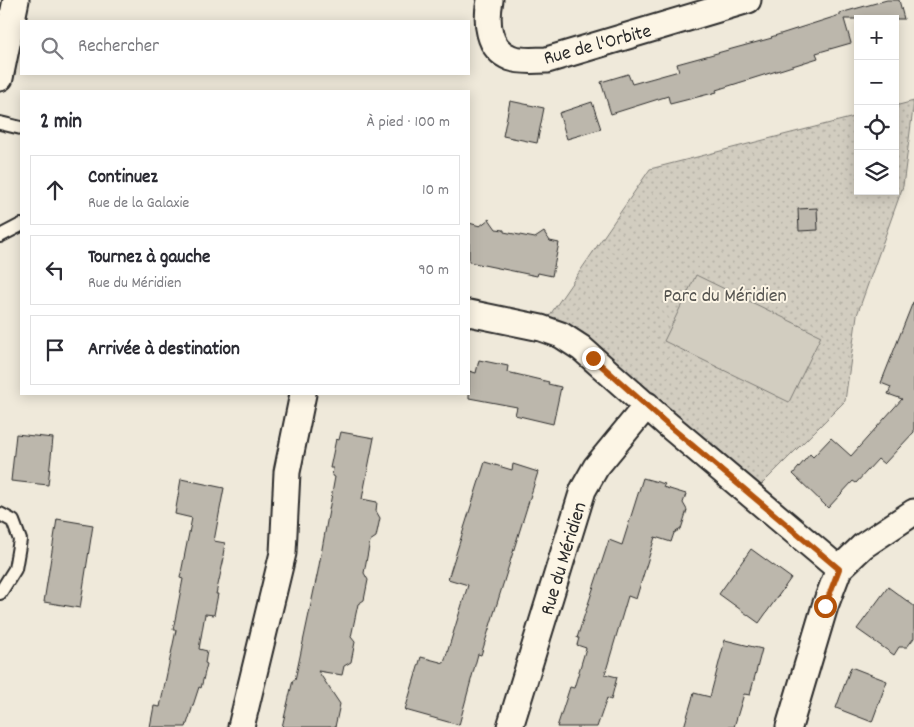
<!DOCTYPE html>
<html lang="fr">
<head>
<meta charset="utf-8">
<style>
  body { margin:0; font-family:Dekko,sans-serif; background:#f7f7f7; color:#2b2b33 }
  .controls { position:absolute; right:15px; top:15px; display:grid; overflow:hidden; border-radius:0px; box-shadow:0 2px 12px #0003 }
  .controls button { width:45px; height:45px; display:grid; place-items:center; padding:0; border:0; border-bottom:1px solid #e1e1e2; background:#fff; color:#2b2b33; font:25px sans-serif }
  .stop { position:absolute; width:15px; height:15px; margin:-11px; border:4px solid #b45309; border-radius:50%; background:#fff }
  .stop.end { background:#b45309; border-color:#fff; box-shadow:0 1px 5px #0008 }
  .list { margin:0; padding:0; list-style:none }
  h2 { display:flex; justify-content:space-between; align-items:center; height:65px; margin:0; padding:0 20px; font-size:21px }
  h2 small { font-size:16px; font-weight:400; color:#7c7c81 }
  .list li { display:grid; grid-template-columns:32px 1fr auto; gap:15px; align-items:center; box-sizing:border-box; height:70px; margin:0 10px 10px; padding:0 10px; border:1px solid #e1e1e2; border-radius:0px }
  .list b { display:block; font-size:19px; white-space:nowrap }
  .list p { margin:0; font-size:16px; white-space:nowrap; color:#7c7c81 }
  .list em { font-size:16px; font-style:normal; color:#7c7c81 }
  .icon { flex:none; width:28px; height:28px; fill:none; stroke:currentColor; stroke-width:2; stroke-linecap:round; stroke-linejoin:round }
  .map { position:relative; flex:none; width:914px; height:727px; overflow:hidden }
  .search { position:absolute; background:#fff; box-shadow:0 2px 12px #0003; left:20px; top:20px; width:450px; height:55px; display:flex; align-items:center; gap:12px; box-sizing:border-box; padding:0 18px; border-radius:0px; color:#7c7c81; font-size:19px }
  .panel { position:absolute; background:#fff; box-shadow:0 2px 12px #0003; left:20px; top:90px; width:450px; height:305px; border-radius:0px }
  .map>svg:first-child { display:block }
  .grass { fill:url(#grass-dots); stroke:#7e7c76 }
  .pitch { fill:#d2cdc0; stroke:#7e7c76 }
  .building { fill:#bcb7ac; stroke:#2b2b2b }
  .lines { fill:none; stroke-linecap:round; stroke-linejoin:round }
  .lane-casing { stroke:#2b2b2b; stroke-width:16 }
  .street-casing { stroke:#2b2b2b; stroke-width:29 }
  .lane { stroke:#fcf5e5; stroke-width:12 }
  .street { stroke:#fcf5e5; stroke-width:25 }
  .route { stroke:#b45309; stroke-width:6 }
  .labels { text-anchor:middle; stroke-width:4; stroke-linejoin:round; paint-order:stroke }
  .street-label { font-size:20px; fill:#2b2b2b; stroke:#fcf5e5 }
  .park-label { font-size:20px; fill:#555450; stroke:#fcf5e5 }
</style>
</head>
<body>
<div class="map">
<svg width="914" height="727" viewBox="0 0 914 727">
  <defs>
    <pattern id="grass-dots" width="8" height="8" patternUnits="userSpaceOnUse" patternTransform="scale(1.25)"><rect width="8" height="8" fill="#d2cdc0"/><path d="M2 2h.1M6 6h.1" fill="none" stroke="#b4b0a5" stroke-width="1.8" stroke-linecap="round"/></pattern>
  </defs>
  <rect width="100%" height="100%" fill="#efe9da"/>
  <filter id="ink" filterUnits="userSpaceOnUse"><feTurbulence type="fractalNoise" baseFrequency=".02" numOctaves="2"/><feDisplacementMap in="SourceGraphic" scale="10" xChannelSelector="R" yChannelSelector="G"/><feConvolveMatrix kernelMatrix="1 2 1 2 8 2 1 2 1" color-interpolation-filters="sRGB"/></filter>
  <g filter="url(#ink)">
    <path class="grass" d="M914 101 903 186 857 315 845 401 751 495 541 328 650 169 858 116V191H895V106Z"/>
    <path class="pitch" d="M696 275 821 336 789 402 664 341Z"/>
    <path class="building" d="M887 0H899L904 19H844L851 43 816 53 818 58 716 90 717 92 670 104 668 96 611 114 601 82 628 74 632 84 679 71 677 64 772 38 771 37 840 15V13Z
      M510 101 544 108 537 143 503 136Z
      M592 102 601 129 567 139 559 113Z
      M817 208 818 230 799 231 798 209Z
      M489 219 496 229 504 230V232L535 238 544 232 550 241 559 243 552 276 538 273 537 276 469 262V223L480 226Z
      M913 302H914V432L884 464 878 459 856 483 853 481 828 508 793 474 810 454 813 457 831 438 851 456 902 399 888 394 891 387 881 383Z
      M479 360 508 366 507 372 549 382 548 384 561 387 553 424 515 415 517 407 469 398V371L476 373Z
      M341 432 374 438 362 499 377 502 376 511 380 518 376 537 370 541 364 573 368 580 364 600 358 604 351 637 355 642 351 662 344 666 342 675 318 671 340 704 335 727H282L293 680H295L318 571 335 477 332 476 333 468H330L336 439 339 440Z
      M16 434 53 438 48 485 11 481Z
      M485 462 512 470 513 464 538 472 481 655 478 654 459 725 405 710 421 657 444 663 468 585 448 579Z
      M643 478 665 484 663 487 686 494 683 503 687 510 681 529 674 533 671 542 655 537 636 599 628 596 605 674 617 677 611 700 607 698 597 727H557L570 687 574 688 586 648 577 645 579 638H577L609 540 622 545Z
      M181 479 224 488 214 541 225 543 223 555 224 558 216 594H218L214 615 205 614 199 649 207 651 205 663 207 664 201 688 199 687 186 727H150L154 706 160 707 176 630H173L183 579 180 578 192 518 175 514Z
      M57 519 93 525 80 608 44 602Z
      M751 549 791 578 759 623 719 594Z
      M888 587 914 606V638L907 647H899L894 655 857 629Z
      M725 640 762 649 750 695 744 694 734 727H684L694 693 710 697Z
      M851 667 887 681 872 722 836 708Z"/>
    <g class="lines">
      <g class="lane-casing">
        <path id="lane" d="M0 123 21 128
          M0 236 21 225
          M0 514 13 521 20 540 15 569 0 593"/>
      </g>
      <g class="street-casing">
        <path id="street" d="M490 0C486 21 487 49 511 58 522 62 535 60 547 60L748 0
          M0 78 16 0
          M469 313 541 328 561 335 581 348 667 424 839 569
          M241 727 283 553 287 472 303 394
          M510 727 583 490 596 467 647 405
          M789 727 825 606 839 569 863 546 914 512"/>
      </g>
      <use href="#lane" class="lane"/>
      <use href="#street" class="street"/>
    </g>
  </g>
  <g class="lines" filter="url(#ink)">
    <path class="route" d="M593 358 667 424 839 569 825 606"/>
  </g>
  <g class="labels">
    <g class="street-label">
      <text transform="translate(597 43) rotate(-15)" y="7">Rue de l'Orbite</text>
      <text transform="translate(562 558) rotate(-73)" y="7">Rue du Méridien</text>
    </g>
    <g class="park-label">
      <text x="725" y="301">Parc du Méridien</text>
    </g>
  </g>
</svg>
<div class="controls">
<button>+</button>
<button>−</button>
<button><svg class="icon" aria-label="locate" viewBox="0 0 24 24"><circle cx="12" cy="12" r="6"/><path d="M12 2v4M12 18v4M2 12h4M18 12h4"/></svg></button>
<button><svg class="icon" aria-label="layers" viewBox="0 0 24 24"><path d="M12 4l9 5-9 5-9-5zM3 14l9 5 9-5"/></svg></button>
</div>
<div class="stop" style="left:825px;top:606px"></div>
<div class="stop end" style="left:593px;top:358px"></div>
<div class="search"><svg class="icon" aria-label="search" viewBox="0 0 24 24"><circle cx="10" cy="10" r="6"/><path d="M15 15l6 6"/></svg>Rechercher</div>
<section class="panel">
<h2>2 min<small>À pied · 100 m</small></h2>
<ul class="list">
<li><svg class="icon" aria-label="ahead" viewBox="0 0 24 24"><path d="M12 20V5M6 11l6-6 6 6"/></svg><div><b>Continuez</b><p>Rue de la Galaxie</p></div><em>10 m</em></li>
<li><svg class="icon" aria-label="left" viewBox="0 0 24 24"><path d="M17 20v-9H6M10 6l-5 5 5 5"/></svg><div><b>Tournez à gauche</b><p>Rue du Méridien</p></div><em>90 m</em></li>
<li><svg class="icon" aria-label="arrive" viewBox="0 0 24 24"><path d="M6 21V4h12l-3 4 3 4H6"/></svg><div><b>Arrivée à destination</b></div></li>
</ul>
</section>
</div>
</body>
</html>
